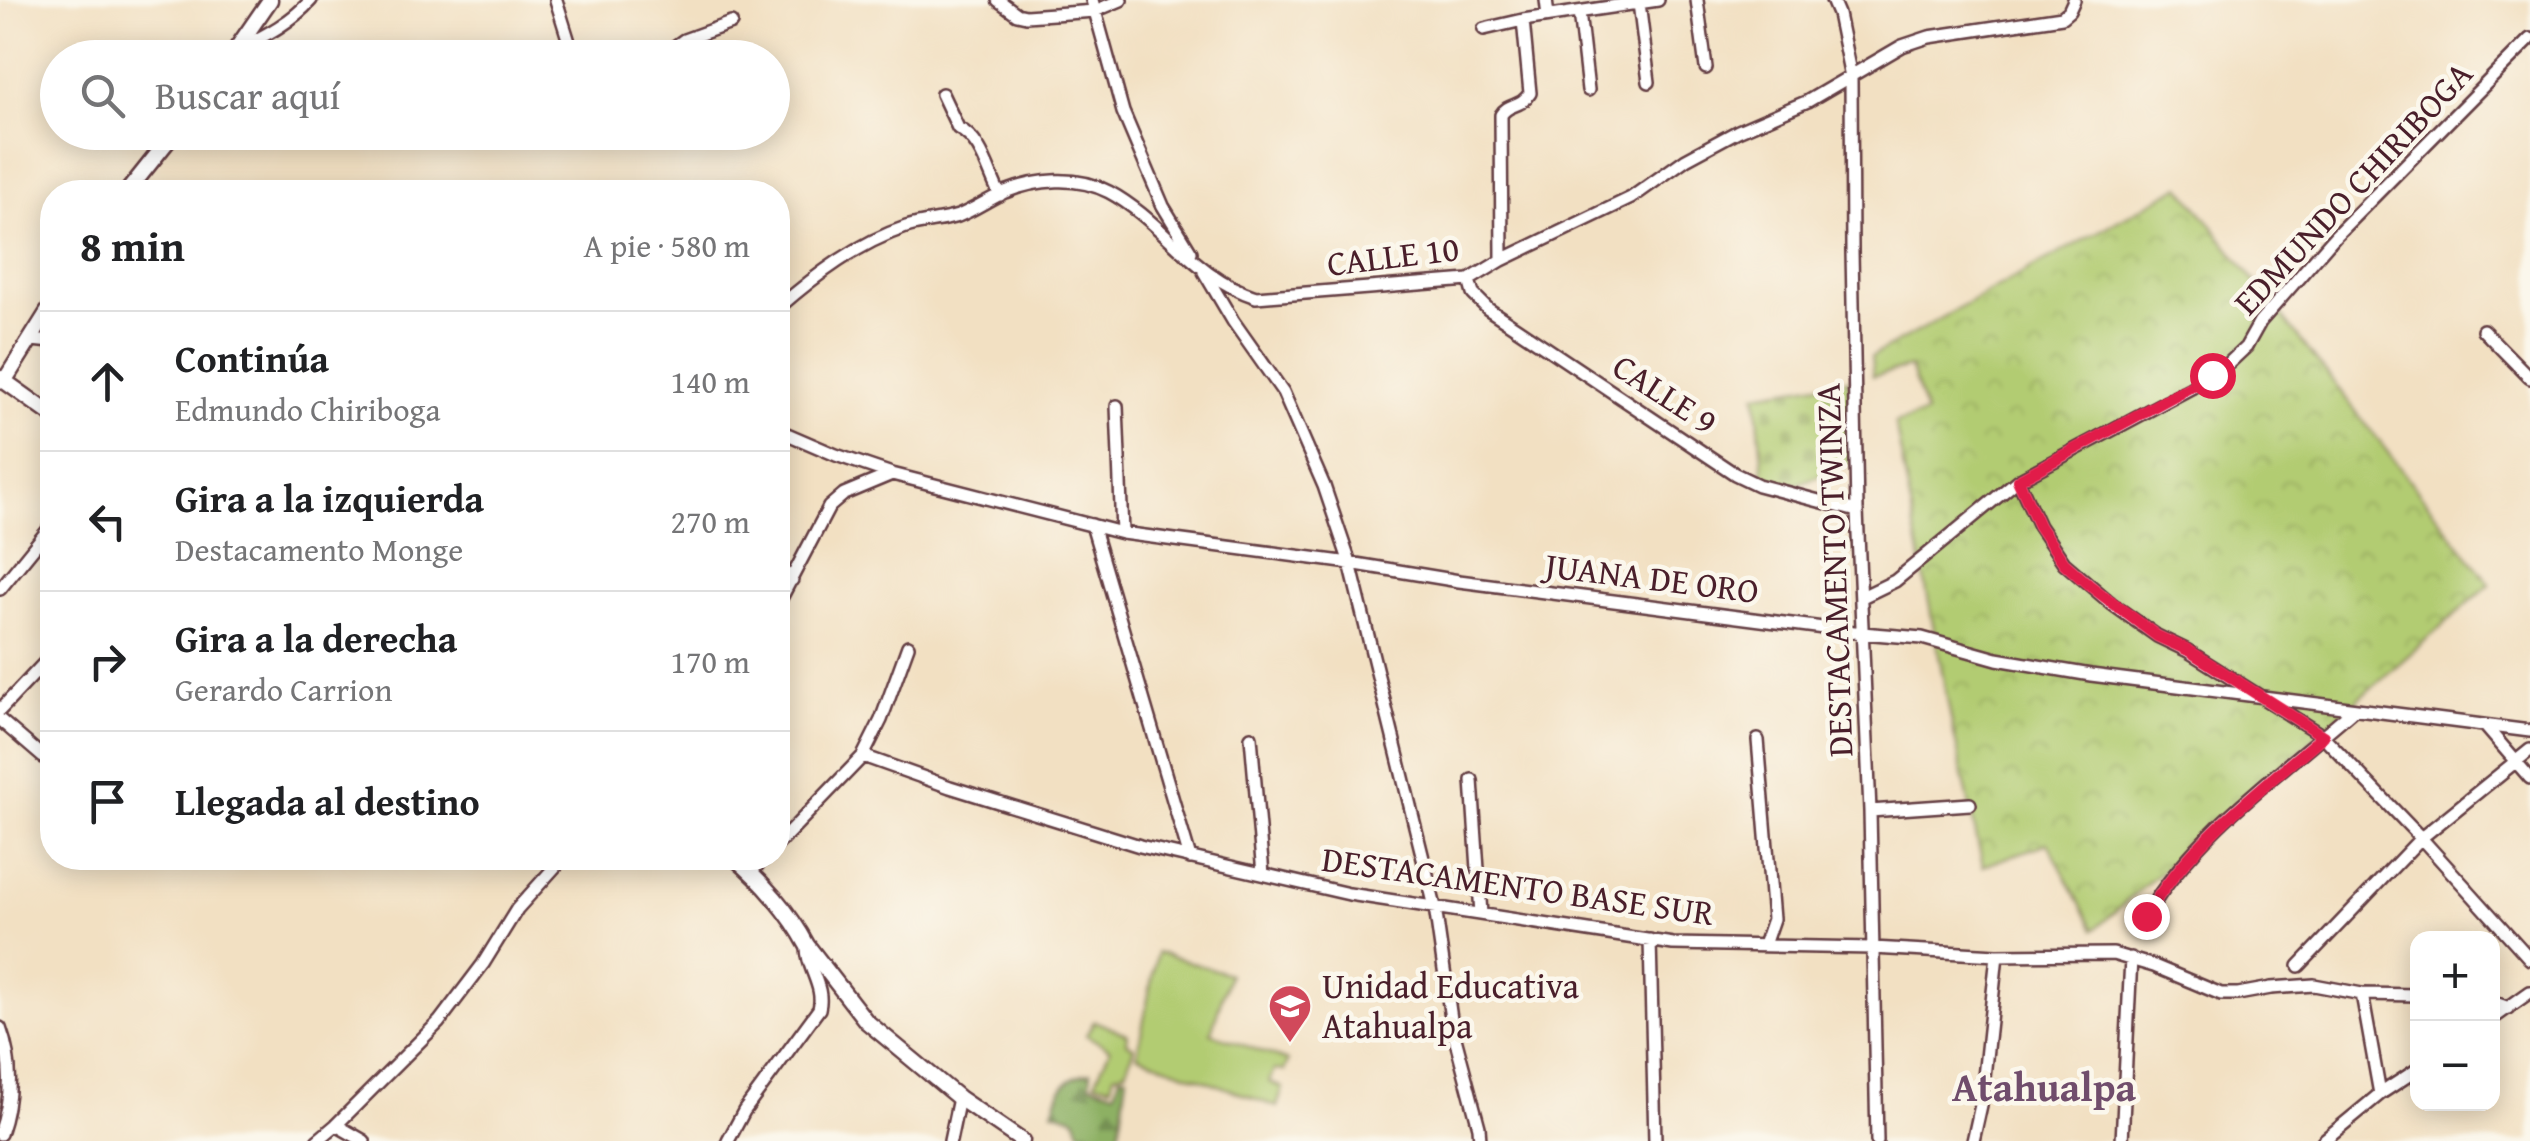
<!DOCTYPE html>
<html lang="es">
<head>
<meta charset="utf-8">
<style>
  body { margin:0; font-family:"Gentium Book Plus",serif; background:#f6f6f6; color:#202124 }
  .controls { position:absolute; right:30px; bottom:30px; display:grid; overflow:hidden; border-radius:20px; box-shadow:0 5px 25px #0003 }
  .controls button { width:90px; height:90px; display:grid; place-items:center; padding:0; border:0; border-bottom:2px solid #e0e0e0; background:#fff; color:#202124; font:50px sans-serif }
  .stop { position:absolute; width:30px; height:30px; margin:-22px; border:8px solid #e11d48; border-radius:50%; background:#fff }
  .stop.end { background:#e11d48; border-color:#fff; box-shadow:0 2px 10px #0008 }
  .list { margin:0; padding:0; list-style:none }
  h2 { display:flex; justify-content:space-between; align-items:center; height:130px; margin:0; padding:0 40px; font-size:42px }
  h2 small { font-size:32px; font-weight:400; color:#757577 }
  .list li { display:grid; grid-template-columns:65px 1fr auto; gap:30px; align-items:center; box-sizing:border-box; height:140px; padding:0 40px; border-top:2px solid #e0e0e0 }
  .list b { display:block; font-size:38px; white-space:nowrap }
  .list p { margin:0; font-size:32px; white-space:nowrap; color:#757577 }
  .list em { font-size:32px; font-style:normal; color:#757577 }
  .icon { flex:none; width:55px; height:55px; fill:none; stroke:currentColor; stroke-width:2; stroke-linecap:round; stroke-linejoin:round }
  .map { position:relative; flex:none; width:2530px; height:1141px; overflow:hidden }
  .search { position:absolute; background:#fff; box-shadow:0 5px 25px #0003; left:40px; top:40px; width:750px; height:110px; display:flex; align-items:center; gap:25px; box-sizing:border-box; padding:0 35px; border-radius:55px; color:#757577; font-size:38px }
  .panel { position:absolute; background:#fff; box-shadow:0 5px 25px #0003; left:40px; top:180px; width:750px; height:690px; border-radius:40px }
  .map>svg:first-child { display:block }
  .green { fill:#b2cc72; stroke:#7e764e; stroke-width:2.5 }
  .forest { fill:url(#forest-firs); stroke:#6c6848; stroke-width:2.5 }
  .cemetery { fill:url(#cemetery-stones); stroke:#7e764e; stroke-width:2.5 }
  .park { fill:url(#park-crowns); stroke:#7e764e; stroke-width:2.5 }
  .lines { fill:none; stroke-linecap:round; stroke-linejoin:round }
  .minor-casing { stroke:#633c42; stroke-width:16 }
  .tertiary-casing { stroke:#633c42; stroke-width:19 }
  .minor { stroke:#fff; stroke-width:11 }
  .tertiary { stroke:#fff; stroke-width:14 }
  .route { stroke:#e11d48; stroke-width:12 }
  .labels { text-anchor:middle; stroke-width:9; stroke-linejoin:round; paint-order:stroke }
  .street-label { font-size:35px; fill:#4a1f2b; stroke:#fbf7ec }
  .poi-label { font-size:35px; fill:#4a1f2b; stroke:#fbf7ec; text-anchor:start }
  .quarter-label { font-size:40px; font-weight:bold; fill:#704d6c; stroke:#fbf7ec }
</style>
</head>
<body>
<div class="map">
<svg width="2530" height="1141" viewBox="0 0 2530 1141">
  <defs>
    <pattern id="forest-firs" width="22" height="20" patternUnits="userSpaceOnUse" patternTransform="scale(2.5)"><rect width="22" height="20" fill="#8db064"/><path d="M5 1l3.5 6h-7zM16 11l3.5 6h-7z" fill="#758f53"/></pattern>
    <pattern id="cemetery-stones" width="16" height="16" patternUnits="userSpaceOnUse" patternTransform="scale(2.5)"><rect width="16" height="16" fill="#b2cc72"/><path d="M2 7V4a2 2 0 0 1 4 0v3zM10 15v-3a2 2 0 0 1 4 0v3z" fill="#9baf63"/></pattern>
    <pattern id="park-crowns" width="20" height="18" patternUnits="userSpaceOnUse" patternTransform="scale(2.5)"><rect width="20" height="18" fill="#b2cc72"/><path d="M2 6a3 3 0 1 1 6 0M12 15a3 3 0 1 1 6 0" fill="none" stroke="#9baf63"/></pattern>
  </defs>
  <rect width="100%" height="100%" fill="#fbf7ec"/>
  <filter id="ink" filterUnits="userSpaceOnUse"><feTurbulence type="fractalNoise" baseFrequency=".01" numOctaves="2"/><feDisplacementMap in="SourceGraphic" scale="20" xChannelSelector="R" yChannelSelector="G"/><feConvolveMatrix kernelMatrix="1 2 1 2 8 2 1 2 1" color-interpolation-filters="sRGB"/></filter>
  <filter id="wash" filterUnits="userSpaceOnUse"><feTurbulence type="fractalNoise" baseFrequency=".0048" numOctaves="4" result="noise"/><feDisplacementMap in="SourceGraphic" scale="40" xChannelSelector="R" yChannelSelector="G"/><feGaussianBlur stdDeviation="2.25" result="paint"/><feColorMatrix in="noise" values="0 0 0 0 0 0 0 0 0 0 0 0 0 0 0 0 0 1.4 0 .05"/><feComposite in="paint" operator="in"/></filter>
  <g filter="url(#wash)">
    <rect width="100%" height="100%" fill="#f2e0c2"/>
    <path class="green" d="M1157 952 1229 974 1211 1033 1288 1061 1284 1071 1274 1070 1269 1082 1283 1088 1277 1107 1137 1055Z
      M1094 1021 1127 1034 1126 1042 1134 1047 1126 1071 1114 1074 1111 1086 1095 1082 1110 1049 1086 1035Z"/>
    <path class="forest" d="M1091 1072 1090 1084 1115 1092 1120 1075 1127 1076 1119 1136 1080 1131 1075 1117 1053 1111C1061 1087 1064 1077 1091 1072Z"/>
    <path class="cemetery" d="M1849 379 1853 457 1848 465 1784 489 1764 483 1756 394Z"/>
    <path class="park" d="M2181 186 2490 584 2094 930 2048 843 1983 866 1953 730 1895 423 1926 414 1910 367 1873 376 1871 357Z"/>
  </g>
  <g filter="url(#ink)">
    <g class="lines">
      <g class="minor-casing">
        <path id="minor" d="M556 0 574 58
          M998 0 1017 14 1026 16 1095 11 1121 0
          M1092 0 1123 112 1163 206 1191 252
          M1546 0 1548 16
          M1697 0 1706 68
          M1832 0 1838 14 1851 77 1852 251 1857 511 1870 811 1877 1141
          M1639 3 1649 82
          M1579 12 1588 90
          M1484 29 1523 20 1658 0
          M235 51C262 37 291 23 311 0
          M659 58 684 40 731 23
          M942 94 958 128C982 140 988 172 1000 195
          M1502 260 1501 115C1509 102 1520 109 1530 93L1523 20
          M1204 272 1233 321 1283 392 1324 486 1350 563 1435 907 1452 1026 1479 1127 1480 1141
          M1469 280 1473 294 1488 309 1735 474 1758 485 1857 511
          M778 308C816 275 858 243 906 227 922 222 941 221 958 216 974 210 989 199 1005 192 1037 179 1077 175 1109 192 1163 221 1193 277 1256 297L1469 280 1502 260 1631 198 1686 159 1738 131 1808 101 1902 46 1929 37 2062 17 2069 11 2074 0
          M2483 330 2530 378
          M31 340 52 342
          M1117 406 1122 533
          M778 430 836 455 892 474 1122 533 1350 563 1459 581 1862 633 1922 638 1997 659 2091 675 2530 731
          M2018 480 2039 526 2064 563 2112 604 2157 636 2188 651 2323 736 2421 838 2530 959
          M1092 525 1190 858
          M778 565 792 580
          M0 589 52 525
          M1862 597 1895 581 2018 480 2191 388 2228 364 2246 347 2260 322 2336 235 2530 39
          M778 604 829 507 844 494 892 474
          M0 710 52 655
          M0 720 43 757 52 760
          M2486 727 2530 778
          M1251 737 1263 874
          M1758 740 1773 919 1764 945
          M863 756 881 720 908 646
          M1472 780 1481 914
          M1870 811 1970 804
          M778 844 863 756 950 787 1140 846 1349 894 1673 944 1873 948 1997 955 2113 954 2154 966 2221 994H2238L2271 988 2314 985 2362 994 2418 995
          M751 871 765 858
          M2146 916C2196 831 2281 773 2354 709
          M1650 940 1655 1141
          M2299 966 2421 838 2530 750
          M2362 994 2380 1094
          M2492 1002 2509 1008
          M2492 1019 2530 992
          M0 1028C13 1063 12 1099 0 1134
          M336 1125 364 1141
          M317 1141 336 1125 439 1022 483 964 517 909 563 858
          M728 1141 744 1111 819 1009C825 986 806 968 807 945
          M950 1141 959 1098
          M1973 1141 1981 1105 1997 955
          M2122 1141 2131 958
          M2323 1141 2380 1094 2418 1069"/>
      </g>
      <g class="tertiary-casing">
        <path id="tertiary" d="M230 58 270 0
          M127 192 175 132
          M0 378 52 415
          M5 380 52 305
          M735 858C762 881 790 913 807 945L866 1021 959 1098 1022 1141"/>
      </g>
      <use href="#minor" class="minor"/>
      <use href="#tertiary" class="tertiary"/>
    </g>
  </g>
  <g class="lines" filter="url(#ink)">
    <path class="route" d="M2146 916C2189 843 2259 791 2323 736L2188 650 2157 636 2089 585 2064 563 2039 526 2018 480 2212 375"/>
  </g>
  <defs>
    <g id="school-pin" transform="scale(2.25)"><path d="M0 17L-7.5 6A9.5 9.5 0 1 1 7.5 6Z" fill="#d1495b" stroke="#fbf7ec"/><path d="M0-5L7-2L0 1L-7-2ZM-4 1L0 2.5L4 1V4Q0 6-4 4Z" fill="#fff"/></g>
  </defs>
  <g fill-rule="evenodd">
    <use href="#school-pin" x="1290" y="1006"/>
  </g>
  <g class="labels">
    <g class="street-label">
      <text transform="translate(2353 188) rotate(-47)" y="12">EDMUNDO CHIRIBOGA</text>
      <text transform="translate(1393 256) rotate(-7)" y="12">CALLE 10</text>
      <text transform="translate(1665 394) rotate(33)" y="12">CALLE 9</text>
      <text transform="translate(1834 570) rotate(-92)" y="12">DESTACAMENTO TWINZA</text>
      <text transform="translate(1652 578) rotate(7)" y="12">JUANA DE ORO</text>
      <text transform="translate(1518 886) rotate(8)" y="12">DESTACAMENTO BASE SUR</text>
    </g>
    <g class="poi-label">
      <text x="1322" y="998">Unidad Educativa<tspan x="1322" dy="40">Atahualpa</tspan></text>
    </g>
    <g class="quarter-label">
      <text x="2044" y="1101">Atahualpa</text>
    </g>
  </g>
</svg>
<div class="controls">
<button>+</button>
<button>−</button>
</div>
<div class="stop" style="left:2212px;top:375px"></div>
<div class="stop end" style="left:2146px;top:916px"></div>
<div class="search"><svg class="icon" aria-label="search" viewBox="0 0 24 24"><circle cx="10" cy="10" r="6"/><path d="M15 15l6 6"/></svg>Buscar aquí</div>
<section class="panel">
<h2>8 min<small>A pie · 580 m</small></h2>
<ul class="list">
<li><svg class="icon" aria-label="ahead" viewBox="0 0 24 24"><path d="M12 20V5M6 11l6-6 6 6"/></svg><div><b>Continúa</b><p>Edmundo Chiriboga</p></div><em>140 m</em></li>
<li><svg class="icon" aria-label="left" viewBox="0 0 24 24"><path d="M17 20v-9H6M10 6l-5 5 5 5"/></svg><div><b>Gira a la izquierda</b><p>Destacamento Monge</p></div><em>270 m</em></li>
<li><svg class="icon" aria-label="right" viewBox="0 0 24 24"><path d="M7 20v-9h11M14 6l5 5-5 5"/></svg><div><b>Gira a la derecha</b><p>Gerardo Carrion</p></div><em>170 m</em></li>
<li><svg class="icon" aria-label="arrive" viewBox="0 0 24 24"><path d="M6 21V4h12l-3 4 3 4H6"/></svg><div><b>Llegada al destino</b></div></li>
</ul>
</section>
</div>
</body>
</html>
